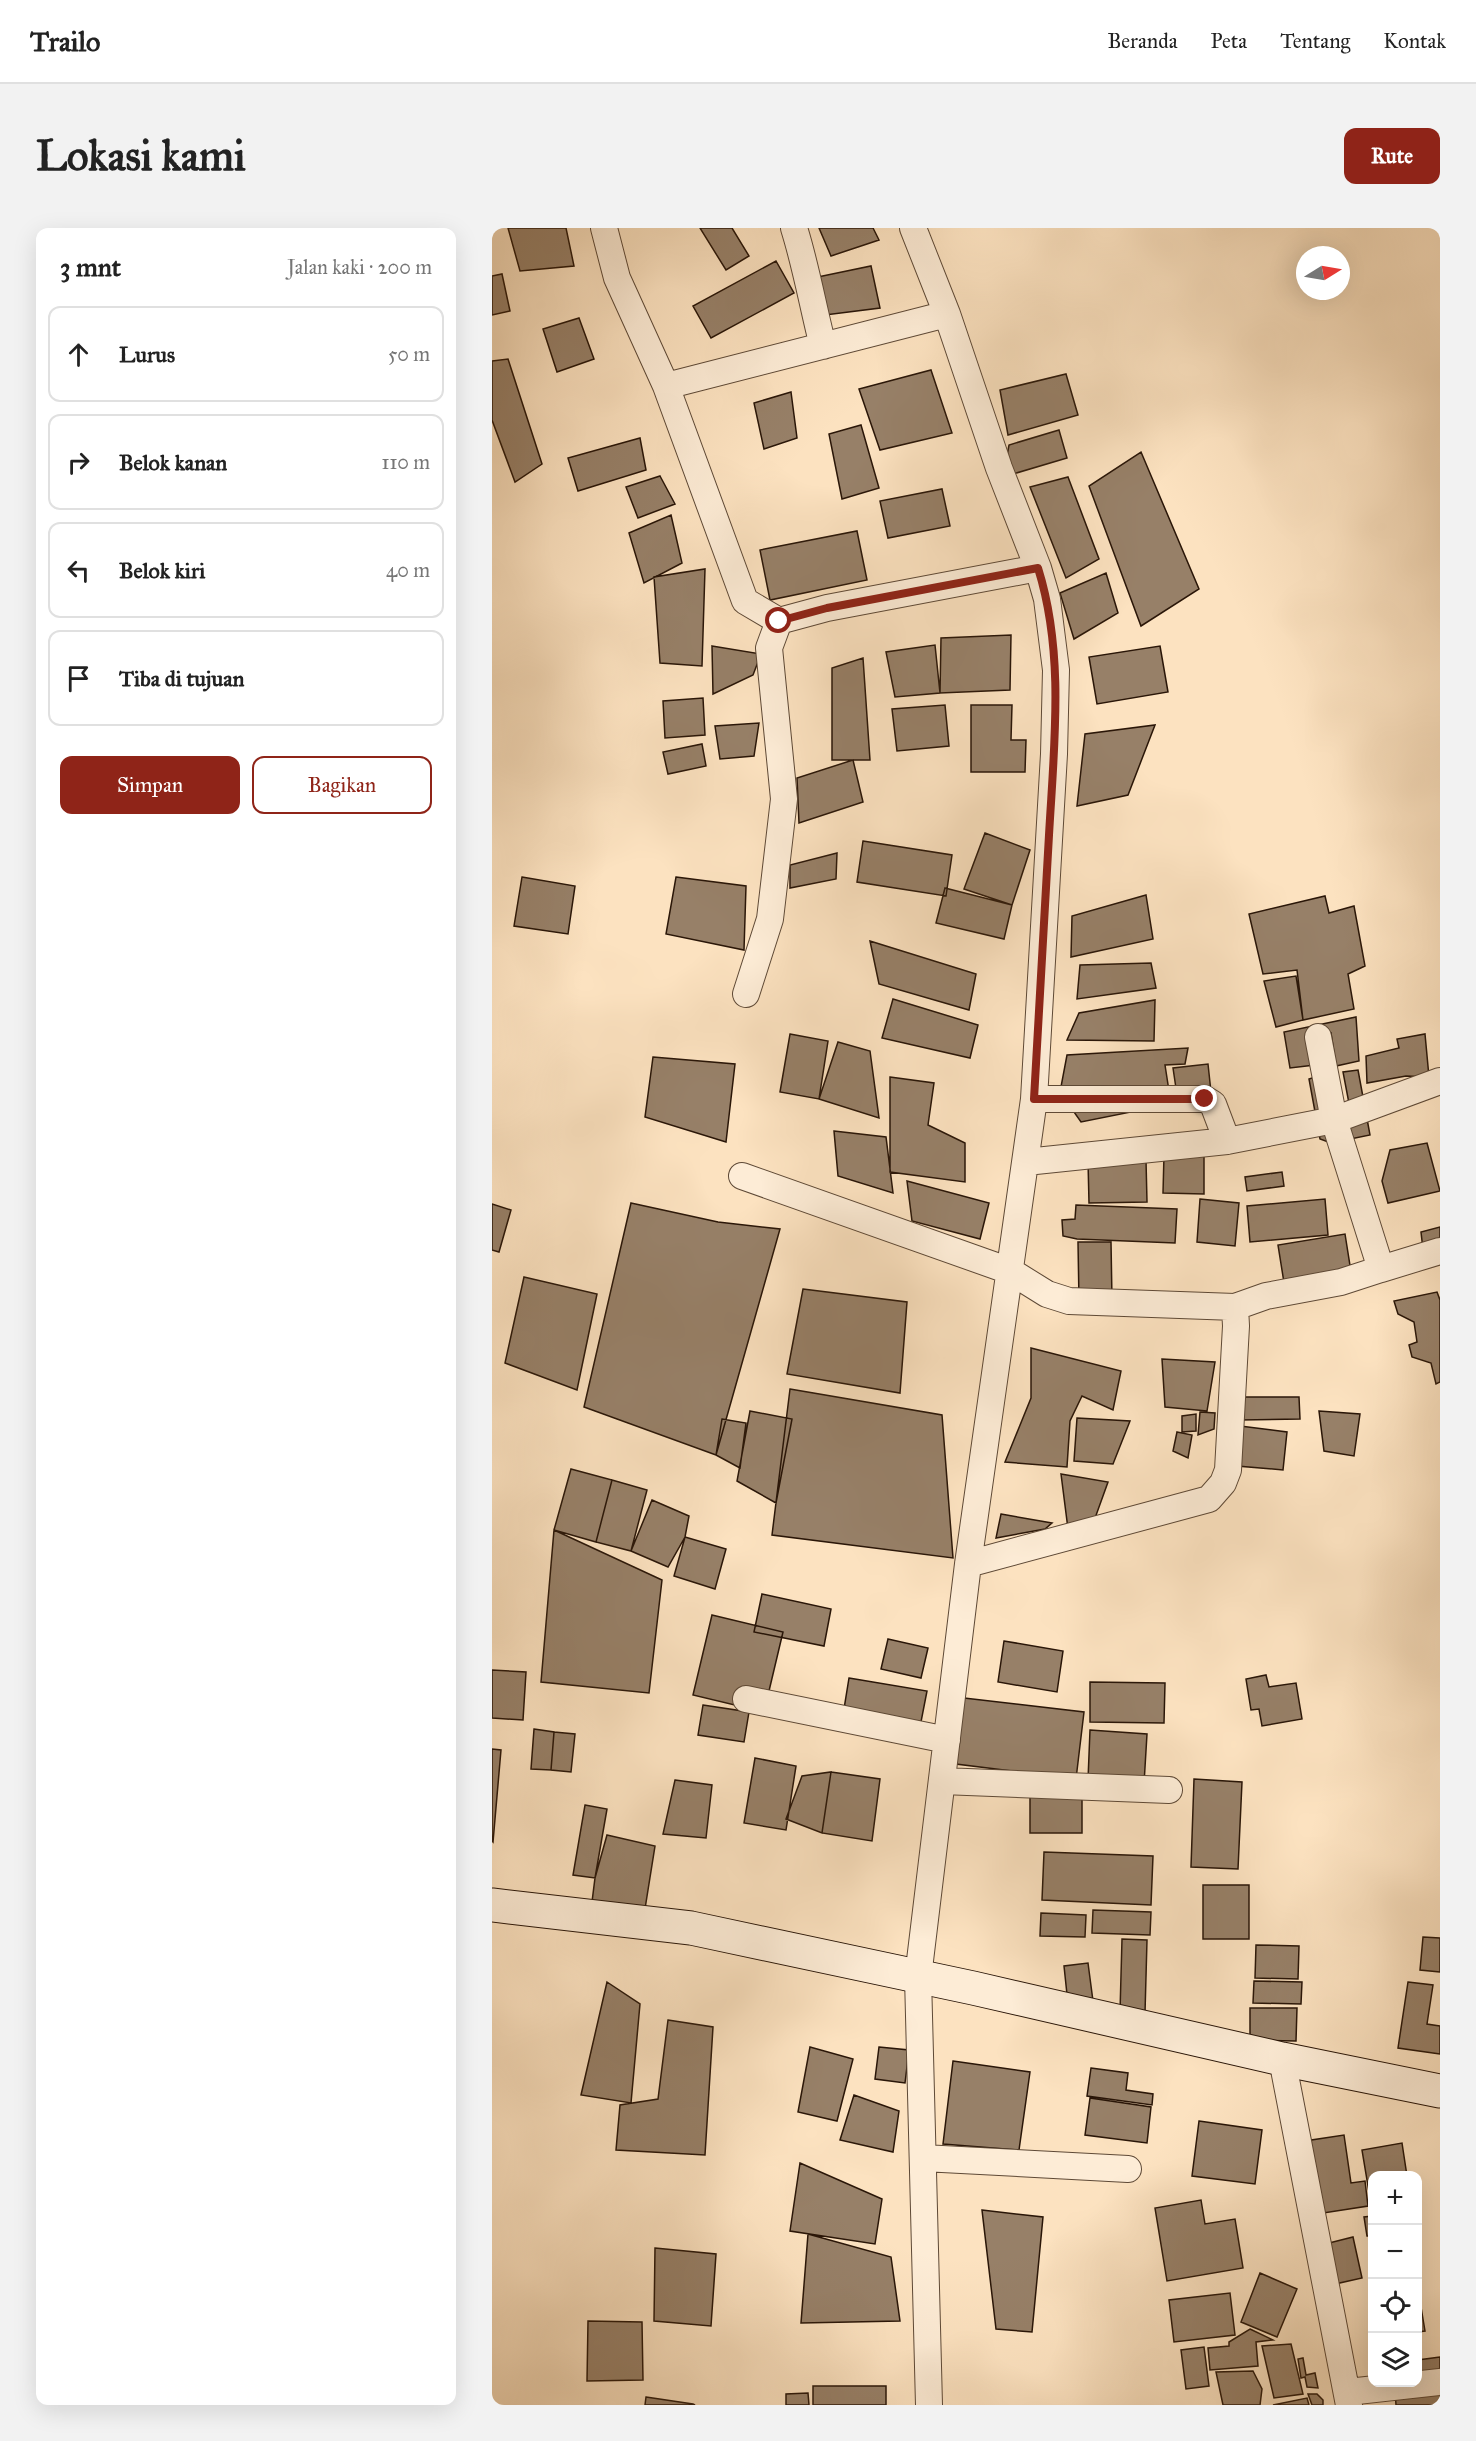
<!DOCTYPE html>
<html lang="id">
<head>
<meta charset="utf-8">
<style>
  body { margin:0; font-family:"IM FELL Great Primer",serif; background:#f2f2f2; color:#222 }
  .controls { position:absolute; right:18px; bottom:18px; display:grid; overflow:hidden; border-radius:12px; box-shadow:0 6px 24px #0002 }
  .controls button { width:54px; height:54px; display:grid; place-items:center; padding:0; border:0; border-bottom:2px solid #e0e0e0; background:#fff; color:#222; font:30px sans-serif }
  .compass { position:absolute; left:804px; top:18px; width:54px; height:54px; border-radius:50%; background:#fff; box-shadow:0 6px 24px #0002; rotate:79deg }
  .stop { position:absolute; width:18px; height:18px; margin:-14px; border:4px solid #8f2418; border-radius:50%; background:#fff }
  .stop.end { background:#8f2418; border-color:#fff; box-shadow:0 2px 6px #0008 }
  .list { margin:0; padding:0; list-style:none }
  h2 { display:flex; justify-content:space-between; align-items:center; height:78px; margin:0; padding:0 24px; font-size:26px }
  h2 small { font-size:20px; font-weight:400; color:#767676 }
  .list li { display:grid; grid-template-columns:39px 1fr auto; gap:18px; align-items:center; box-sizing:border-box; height:96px; margin:0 12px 12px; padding:0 12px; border:2px solid #e0e0e0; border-radius:12px }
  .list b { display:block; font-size:22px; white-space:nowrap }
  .list em { font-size:20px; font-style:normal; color:#767676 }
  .actions { display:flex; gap:12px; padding:18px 24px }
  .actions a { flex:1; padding:14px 0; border:2px solid #8f2418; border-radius:12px; text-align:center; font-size:21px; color:#8f2418 }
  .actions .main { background:#8f2418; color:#fff }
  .icon { flex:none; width:33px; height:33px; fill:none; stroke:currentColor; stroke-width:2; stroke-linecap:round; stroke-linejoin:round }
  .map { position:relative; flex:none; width:948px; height:2177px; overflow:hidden; border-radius:12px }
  header { display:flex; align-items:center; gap:36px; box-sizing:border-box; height:84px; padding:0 30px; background:#fff; border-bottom:2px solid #e0e0e0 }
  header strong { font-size:28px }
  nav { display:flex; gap:33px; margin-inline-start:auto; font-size:21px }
  .intro { display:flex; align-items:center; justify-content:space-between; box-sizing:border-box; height:144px; padding:0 36px }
  h1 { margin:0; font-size:42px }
  .button { padding:15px 27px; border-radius:12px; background:#8f2418; color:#fff; font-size:21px; font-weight:700 }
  main { display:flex; gap:36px; padding:0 36px }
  aside { flex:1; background:#fff; border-radius:12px; box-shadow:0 6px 24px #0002 }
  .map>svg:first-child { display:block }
  .building { fill:#978068; stroke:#2a1608; stroke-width:1.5 }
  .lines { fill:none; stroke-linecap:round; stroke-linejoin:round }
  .street-casing { stroke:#5e4936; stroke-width:28 }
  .secondary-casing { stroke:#2a1608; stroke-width:35 }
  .street { stroke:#fdecd6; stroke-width:26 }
  .secondary { stroke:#fdecd6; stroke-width:33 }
  .route { stroke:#8f2418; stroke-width:8 }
</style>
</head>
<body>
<header>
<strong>Trailo</strong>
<nav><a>Beranda</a><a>Peta</a><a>Tentang</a><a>Kontak</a></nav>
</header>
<div class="intro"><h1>Lokasi kami</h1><a class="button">Rute</a></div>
<main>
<aside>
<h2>3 mnt<small>Jalan kaki · 200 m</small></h2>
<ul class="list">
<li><svg class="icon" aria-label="ahead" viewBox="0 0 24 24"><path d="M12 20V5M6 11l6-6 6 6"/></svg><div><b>Lurus</b></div><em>50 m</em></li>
<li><svg class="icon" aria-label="right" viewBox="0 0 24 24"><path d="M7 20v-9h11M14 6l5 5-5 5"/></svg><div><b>Belok kanan</b></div><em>110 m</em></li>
<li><svg class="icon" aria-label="left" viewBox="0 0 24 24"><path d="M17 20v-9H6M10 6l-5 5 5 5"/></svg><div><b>Belok kiri</b></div><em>40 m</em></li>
<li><svg class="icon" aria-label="arrive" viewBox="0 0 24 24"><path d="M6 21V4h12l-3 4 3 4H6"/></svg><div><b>Tiba di tujuan</b></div></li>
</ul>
<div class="actions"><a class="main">Simpan</a><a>Bagikan</a></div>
</aside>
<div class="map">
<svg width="948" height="2177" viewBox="0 0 948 2177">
  <rect width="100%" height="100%" fill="#fce2c0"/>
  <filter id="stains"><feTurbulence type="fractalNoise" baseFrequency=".00333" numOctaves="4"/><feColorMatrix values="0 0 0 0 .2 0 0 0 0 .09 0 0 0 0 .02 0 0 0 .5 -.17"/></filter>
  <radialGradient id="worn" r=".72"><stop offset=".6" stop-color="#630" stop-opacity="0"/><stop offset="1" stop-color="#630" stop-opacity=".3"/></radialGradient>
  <path class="building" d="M16 0H74L82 38 28 43Z
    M208 0H240L257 28 234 42Z
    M327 0H381L387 12 339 28Z
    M284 33 302 65 219 110 201 78Z
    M379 38 388 80 333 87 316 51Z
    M10 46 18 83 0 87V48Z
    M87 90 102 131 65 144 51 101Z
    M16 131 50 236 23 254 0 192V133Z
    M439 142 460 205 388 222 367 161Z
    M574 146 586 187 516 207 508 162Z
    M299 164 305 210 272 221 262 175Z
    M369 197 387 260 350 271 337 206Z
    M567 202 575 230 511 249 517 217Z
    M148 210 154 242 86 263 76 230Z
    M649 224 707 361 649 398 597 258Z
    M168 248 183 276 146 290 134 259Z
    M576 249 607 331 574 350 538 259Z
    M450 261 458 298 396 310 388 273Z
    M179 287 190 335 152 355 137 305Z
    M365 303 375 352 278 372 268 322Z
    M213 341 210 438 168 435 162 349Z
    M614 345 626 385 582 411 568 365Z
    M519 407 518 462 448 465 449 410Z
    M443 417 448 465 403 469 394 424Z
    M220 418 269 426 261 447 221 466Z
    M668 418 676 464 605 476 597 429Z
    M371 430 378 532H340V440Z
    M211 470 213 507 173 510 171 473Z
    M453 477 457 518 405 523 400 481Z
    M479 477H520L519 512H534L533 544H479Z
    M267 495 262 528 228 531 223 498Z
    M663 497 636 567 585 578 593 506Z
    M210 516 214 538 176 546 171 524Z
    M361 532 371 574 307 595 305 550Z
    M493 605 538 622 520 677 472 661Z
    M371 613 460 627 454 668 365 654Z
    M345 625 344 651 298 660V637Z
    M30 649 83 658 76 706 22 698Z
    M184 649 254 658 252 722 174 706Z
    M453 660 520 677 512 711 444 695Z
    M654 667 661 711 579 729 580 688Z
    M833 668 837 685 862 678 873 738 856 746 862 781 811 792 805 742 771 746 757 686Z
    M378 713 484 746 477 782 387 756Z
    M659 735 664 760 585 771 588 737Z
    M804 748 811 792 784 799 772 753Z
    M401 771 486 797 478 830 390 810Z
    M663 772 662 813 575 812 587 785Z
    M864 789 867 833 844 838 839 805 826 809 831 836 798 840 792 804Z
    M298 806 336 813 327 871 288 864Z
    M933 806 937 849 914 848 875 855 874 828 907 820 905 811Z
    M346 814 378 823 387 890 327 871Z
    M696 820 693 836 673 837 679 876 589 894 568 864 575 827Z
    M161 829 243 836 234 914 153 889Z
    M716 836 719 864 685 867 681 840Z
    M866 842 878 907 839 915 828 911 817 851 833 846 860 891 851 844Z
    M398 849 442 855 436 897 473 915V954L398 944Z
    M342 903 394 909 401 965 346 948Z
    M935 915 948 963 896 975 890 953 898 922Z
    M672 927 712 928V966L671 965Z
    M654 932 655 974 597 975 596 933Z
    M790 944 792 958 755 963 753 949Z
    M415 953 497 975 488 1011 420 993Z
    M708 971 747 975 743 1018 705 1014Z
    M833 971 836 1007 758 1014 755 978Z
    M139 975 226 994 288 1001 224 1227 92 1179Z
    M0 976 19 982 7 1024 0 1022Z
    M584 977 685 981 683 1015 585 1011 571 1008 570 992 583 991Z
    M948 999V1035L933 1039 929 1004Z
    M853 1006 860 1050 793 1061 786 1017Z
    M586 1014H619L620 1072 587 1073Z
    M32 1049 105 1066 85 1162 13 1135Z
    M311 1061 415 1074 408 1165 295 1146Z
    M945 1064 948 1072V1154L944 1156 939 1135 920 1129 917 1117 925 1114 922 1094 906 1086 902 1073Z
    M539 1120 629 1143 621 1182 590 1168 578 1193 575 1239 513 1234 539 1170Z
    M670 1131 723 1134 715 1183 673 1179Z
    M298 1161 450 1187 461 1330 280 1307Z
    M748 1169H807L808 1191 748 1192Z
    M258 1183 300 1191 284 1275 245 1253Z
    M827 1183 868 1186 862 1228 832 1223Z
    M708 1184 723 1185 722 1201 706 1207Z
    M704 1186V1203L690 1204V1188Z
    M585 1190 638 1193 621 1236 582 1233Z
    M230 1191 254 1195 248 1240 224 1227Z
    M748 1198 795 1204 791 1242 745 1238Z
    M685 1204 700 1207 696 1230 681 1223Z
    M79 1241 120 1252 104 1314 62 1302Z
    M569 1246 616 1254 602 1293 576 1301Z
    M120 1252 155 1262 139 1323 104 1314Z
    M160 1272 197 1288 193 1309 176 1339 139 1323Z
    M509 1286 560 1295 553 1301 504 1310Z
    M62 1302 170 1352 157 1465 49 1454Z
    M193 1309 234 1321 223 1361 182 1348Z
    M270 1366 339 1381 332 1418 262 1404Z
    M220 1387 291 1404 272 1484 201 1467Z
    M396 1411 436 1420 429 1450 389 1441Z
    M512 1413 571 1423 565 1464 506 1454Z
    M0 1442 34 1444 31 1492 0 1490Z
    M774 1447 777 1459 804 1455 810 1491 770 1498 767 1481 759 1482 754 1451Z
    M357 1450 435 1463 429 1494 352 1481Z
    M598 1454 673 1455 672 1495 598 1494Z
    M472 1470 592 1484 584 1551 464 1536Z
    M211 1477 257 1484 252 1514 206 1507Z
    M42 1501 62 1504 59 1542 39 1541Z
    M598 1502 655 1506 652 1556 596 1552Z
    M62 1504 83 1506 79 1544 59 1542Z
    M0 1521 9 1522 1 1614 0 1613Z
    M263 1530 304 1538 294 1602 252 1595Z
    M339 1544 388 1551 380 1613 330 1605Z
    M339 1544 330 1605 294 1591 310 1548Z
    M702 1551 750 1554 746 1641 699 1639Z
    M183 1552 220 1557 214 1610 171 1606Z
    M538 1569 590 1570V1605H538Z
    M93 1577 115 1581 103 1650 81 1647Z
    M115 1607 163 1618 152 1687 100 1674 103 1650Z
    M552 1624 661 1628 659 1677 550 1672Z
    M711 1657H757V1711H711Z
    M601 1682 659 1684 658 1707 600 1705Z
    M549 1685 594 1687 593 1709 548 1708Z
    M931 1709 948 1710V1744L928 1742Z
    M630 1711 655 1712 653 1785 628 1784Z
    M764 1717 807 1718 806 1751 763 1750Z
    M596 1735 601 1773 576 1776 572 1738Z
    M762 1753 810 1754 809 1776 761 1775Z
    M115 1754 148 1776 139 1875 89 1867Z
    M916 1754 941 1757 935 1796 948 1798V1826L906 1820Z
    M758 1780H805L804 1813 758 1812Z
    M176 1792 221 1799 213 1927 124 1922 128 1877 166 1871Z
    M318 1819 361 1831 345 1893 306 1884Z
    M387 1819 417 1822 413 1855 383 1851Z
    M461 1833 538 1844 527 1922 451 1916Z
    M599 1840 636 1845 634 1862 661 1866 660 1877 595 1868Z
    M362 1867 407 1883 401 1924 348 1912Z
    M598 1870 659 1879 655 1915 593 1907Z
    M707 1893 770 1902 763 1956 700 1948Z
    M852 1907 859 1955 873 1953 876 1978 825 1986 813 1913Z
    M910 1915 915 1948H880V1982L870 1922Z
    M308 1935 390 1971 383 2016 298 2003Z
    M709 1972 713 1996 743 1991 751 2040 675 2053 663 1980Z
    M490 1982 551 1989 540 2104 504 2101Z
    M880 1988V2008H875L872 1989Z
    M316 2006 399 2029 408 2093 309 2095Z
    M861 2009 870 2050 843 2056 833 2016Z
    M163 2020 224 2026 219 2098 162 2093Z
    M768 2045 805 2061 785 2109 749 2094Z
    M926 2061 933 2103 926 2104Z
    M738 2065 743 2107 682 2114 677 2072Z
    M96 2093 150 2094 151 2152 95 2153Z
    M758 2101 781 2112 764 2114 766 2138 718 2142 716 2120 737 2118V2114Z
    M799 2116 811 2166 782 2170 770 2118Z
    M712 2119 717 2158 694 2161 689 2122Z
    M948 2129V2149L926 2152V2132Z
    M811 2130 814 2147 823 2145 826 2160 815 2159 813 2149 809 2150 806 2131Z
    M761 2143 770 2161 768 2177H731L724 2144Z
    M321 2158H394V2177H321Z
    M948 2158V2177H904L903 2161Z
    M316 2165 317 2177H294V2166Z
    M816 2166H825L831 2172V2177H820Z
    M154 2169 201 2176 203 2177H153Z
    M815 2170 817 2177H781Z"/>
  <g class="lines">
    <g class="street-casing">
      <path id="street" d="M112 0 125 50 174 158 253 373 287 393 335 380 546 340
        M302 0C314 38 321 79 331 118
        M421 0 455 86 507 240 546 340 555 371 564 442 562 526 542 871 476 1336 426 1749 437 2177
        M174 158 455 86
        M254 766 278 691 292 571 277 420 287 393
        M542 871H713L721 876 735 913
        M534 934 735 913 842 892 948 853
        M250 948 518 1043 555 1066 577 1073 743 1079 774 1068 849 1054 889 1041 842 892 826 809
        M889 1041 948 1023
        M476 1336 717 1271 731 1255 736 1242 744 1098 743 1079
        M254 1471 455 1512
        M450 1553 677 1562
        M790 1831 857 2177
        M431 1930 636 1941
        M856 2164 948 2154"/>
    </g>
    <g class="secondary-casing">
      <path id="secondary" d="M0 1677 199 1700 481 1760 790 1831 948 1863"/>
    </g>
    <use href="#street" class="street"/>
    <use href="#secondary" class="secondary"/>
  </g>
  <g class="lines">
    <path class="route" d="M287 393 335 380 546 340C573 426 562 518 557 607 552 695 547 783 542 871H713"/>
  </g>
  <rect width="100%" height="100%" filter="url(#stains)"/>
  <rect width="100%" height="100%" fill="url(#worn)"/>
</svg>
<div class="controls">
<button>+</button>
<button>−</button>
<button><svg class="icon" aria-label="locate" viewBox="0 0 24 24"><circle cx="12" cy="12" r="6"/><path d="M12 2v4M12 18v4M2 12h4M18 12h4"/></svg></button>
<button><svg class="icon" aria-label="layers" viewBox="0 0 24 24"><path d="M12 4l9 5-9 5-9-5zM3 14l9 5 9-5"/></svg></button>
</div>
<svg class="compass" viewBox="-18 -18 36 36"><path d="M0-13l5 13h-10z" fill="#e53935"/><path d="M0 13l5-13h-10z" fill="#767676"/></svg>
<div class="stop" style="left:287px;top:393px"></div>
<div class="stop end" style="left:713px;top:871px"></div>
</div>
</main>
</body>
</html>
